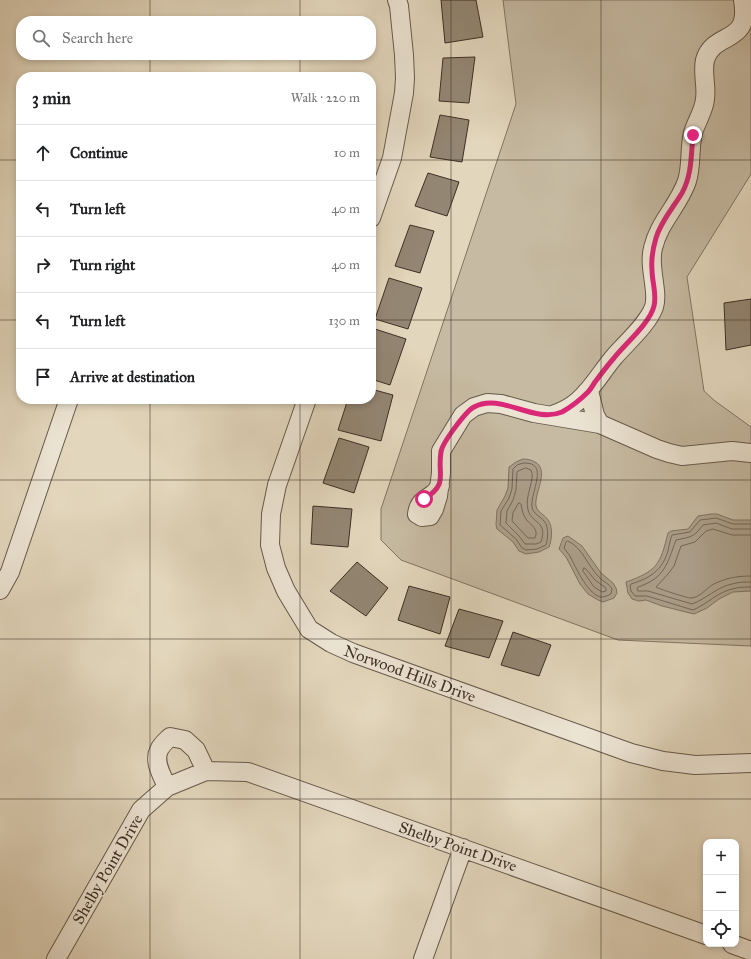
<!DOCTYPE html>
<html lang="en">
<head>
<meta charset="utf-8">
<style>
  body { margin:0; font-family:"IM FELL Great Primer",serif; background:#f6f6f6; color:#202124 }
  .controls { position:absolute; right:12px; bottom:12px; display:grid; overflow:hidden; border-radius:8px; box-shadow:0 2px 6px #0003 }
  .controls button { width:36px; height:36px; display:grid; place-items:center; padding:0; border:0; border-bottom:1px solid #e0e0e0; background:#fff; color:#202124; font:20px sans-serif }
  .stop { position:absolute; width:12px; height:12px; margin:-9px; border:3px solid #db2777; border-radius:50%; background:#fff }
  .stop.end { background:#db2777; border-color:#fff; box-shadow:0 1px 4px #0008 }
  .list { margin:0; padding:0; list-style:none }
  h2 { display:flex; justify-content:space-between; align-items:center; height:52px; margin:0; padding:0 16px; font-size:17px }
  h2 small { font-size:13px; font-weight:400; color:#757577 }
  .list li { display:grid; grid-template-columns:26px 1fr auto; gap:12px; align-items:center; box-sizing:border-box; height:56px; padding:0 16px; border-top:1px solid #e0e0e0 }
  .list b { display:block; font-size:15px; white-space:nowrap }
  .list em { font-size:13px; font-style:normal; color:#757577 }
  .icon { flex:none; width:22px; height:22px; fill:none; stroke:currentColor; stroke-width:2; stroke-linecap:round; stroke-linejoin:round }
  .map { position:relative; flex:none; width:751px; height:959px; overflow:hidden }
  .search { position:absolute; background:#fff; box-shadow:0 2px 6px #0003; left:16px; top:16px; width:360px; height:44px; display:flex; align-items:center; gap:10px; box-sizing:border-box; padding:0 14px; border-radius:16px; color:#757577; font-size:15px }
  .panel { position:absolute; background:#fff; box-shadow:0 2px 6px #0003; left:16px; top:72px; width:360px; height:332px; border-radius:16px }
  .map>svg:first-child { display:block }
  .green { fill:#c6baa2; stroke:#827463 }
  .water { fill:#aa9d88; stroke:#7e7160 }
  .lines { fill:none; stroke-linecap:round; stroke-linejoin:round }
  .shore { stroke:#746656; stroke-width:1 }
  .building { fill:#938673; stroke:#3d2f24 }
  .minor-casing { stroke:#66594a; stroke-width:20 }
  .minor { stroke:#ece4d3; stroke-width:18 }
  .route { stroke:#db2777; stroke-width:5 }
  .grid { fill:none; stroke:#3d2f24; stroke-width:1; stroke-opacity:0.55 }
  .labels { text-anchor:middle; stroke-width:3; stroke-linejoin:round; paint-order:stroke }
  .street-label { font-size:16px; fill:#3d2f24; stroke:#ece4d3 }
</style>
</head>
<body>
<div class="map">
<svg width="751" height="959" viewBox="0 0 751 959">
  <rect width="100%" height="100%" fill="#e2d6bc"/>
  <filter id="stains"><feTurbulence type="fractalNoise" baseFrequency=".005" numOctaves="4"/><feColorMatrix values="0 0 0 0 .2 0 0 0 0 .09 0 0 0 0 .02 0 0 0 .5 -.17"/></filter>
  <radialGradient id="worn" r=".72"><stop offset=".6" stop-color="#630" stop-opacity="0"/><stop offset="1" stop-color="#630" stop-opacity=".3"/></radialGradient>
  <path class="green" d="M503 0H751V174L687 277 704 391 715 401 751 427V646L618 640 401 560 381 540V509L516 104Z"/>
  <path class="water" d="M523 459C527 459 532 460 535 462 550 470 534 493 536 506 537 512 545 515 548 520 553 526 552 540 549 547L539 552 526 554 519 551 513 542 497 529 496 525 497 510 505 496 508 488 509 467 516 462Z
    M711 514H717L733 520H751V591L733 592 719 599 707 608 694 614 662 606 646 600 639 601 632 599 628 593 626 582C657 571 660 565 668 533L671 531 688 529 698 516Z
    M568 536 582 546 601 573 613 583 616 588 617 593 614 598 603 602 598 600 588 594 580 584 566 557 559 549 563 538Z"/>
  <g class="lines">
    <path class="shore" d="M524 463C550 462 530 492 532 507 533 514 540 516 544 521 549 526 548 539 546 545L537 549 526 550 522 548 516 539 500 525 501 511 509 498 512 489 513 469 517 465Z
      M526 468 531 470C536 479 524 496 528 510 532 524 548 521 541 542L536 544H525L519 536 506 523 507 511 513 500 516 490 517 472Z
      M519 503 521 504C522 510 523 515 526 519 531 526 539 528 535 538H528L512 521 513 513Z
      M751 524H733L716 518 700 520 690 532 672 535C670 540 669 546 668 551 662 571 650 578 631 584L630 586 631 591 635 596H647L693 610C707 604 718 592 732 589 738 587 745 587 751 587
      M751 529H732L716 523 703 525C694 537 691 537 676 540 667 564 665 578 638 587L637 589 638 591H648L692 604C706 599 717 587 732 584 738 582 745 582 751 582
      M751 535H732L713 529 706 531 695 542 681 546 674 566 668 574 656 587C659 589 687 598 691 598 699 598 706 589 712 585 725 578 737 576 751 576
      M568 541C583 548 587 565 599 577 603 582 609 583 612 589L611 594C609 595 605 597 602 597 589 597 575 566 570 556 568 553 566 551 564 548L566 542Z
      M584 568 586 569 595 580 606 588V591L602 592 594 587 583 571Z"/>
  </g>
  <path class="building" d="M441 0H476L483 37 445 43Z
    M475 57 469 103 439 101 443 58Z
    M440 115 469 120 462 162 430 157Z
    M428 173 459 182 447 216 415 206Z
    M410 225 434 231 420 273 395 266Z
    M389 278 422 288 408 329 375 319Z
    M751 299V345L726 350 724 303Z
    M375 329 406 339 390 385 371 379V342Z
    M371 389 393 395 381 441 338 430 348 399H371Z
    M339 438 369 447 354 493 323 483Z
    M313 506 352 509 348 547 311 544Z
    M357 562 388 588 366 616 330 591Z
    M409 586 450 597 440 634 398 620Z
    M459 609 503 621 489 658 445 646Z
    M513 632 551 645 539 676 501 665Z"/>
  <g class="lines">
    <g class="minor-casing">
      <path id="minor" d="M371 218 392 158 404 93 405 78 404 55 399 6 397 0
        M589 391 595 415 600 424 657 449 669 453 682 456 732 451 751 453
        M307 399 277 485 271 514 270 545 276 568 286 591 309 629 331 643 353 653 631 753 663 761 695 765 751 763
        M552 415C562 412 570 408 578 401 593 388 602 371 614 357 626 343 648 324 654 307 659 292 648 267 653 248 659 222 679 205 687 181 692 165 689 149 693 133 696 122 704 111 705 99 707 86 702 73 705 60 714 30 751 46 743 0
        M440 486C438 488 436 492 433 494 424 501 419 501 417 514L422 517 430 516 434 509 438 496 441 473V451L463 415 474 407 487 403 501 404 534 413 600 424
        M0 590 10 572 69 399
        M167 787C163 777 153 762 159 750 161 745 166 741 170 737L185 740 196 750 206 771
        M732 944 751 951
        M56 959 141 810 167 787 206 771 248 772 706 935
        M423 959 463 848"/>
    </g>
    <use href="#minor" class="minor"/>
  </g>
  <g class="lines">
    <path class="route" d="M424 499C449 484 437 475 441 452 442 443 466 411 474 407 501 392 533 424 562 412 571 407 581 399 588 392 591 389 593 385 595 382 601 374 607 366 614 358 625 344 650 323 654 306 657 294 652 282 652 270 651 259 653 248 656 238 661 221 673 208 682 193 692 175 691 155 693 135"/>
  </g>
  <path class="grid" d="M150 0V21M300 0V21M451 0V959M601 0V959M150 55V77M300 55V77M0 160H21M371 160H751M0 320H21M371 320H751M150 399V959M300 399V959M0 480H751M0 639H751M0 799H751"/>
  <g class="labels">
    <g class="street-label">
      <text transform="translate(410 673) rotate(20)" y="6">Norwood Hills Drive</text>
      <text transform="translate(458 846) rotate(19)" y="6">Shelby Point Drive</text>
      <text transform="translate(107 869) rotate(-60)" y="6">Shelby Point Drive</text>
    </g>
  </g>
  <rect width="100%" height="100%" filter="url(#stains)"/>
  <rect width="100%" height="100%" fill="url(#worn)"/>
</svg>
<div class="controls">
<button>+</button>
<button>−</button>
<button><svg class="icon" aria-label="locate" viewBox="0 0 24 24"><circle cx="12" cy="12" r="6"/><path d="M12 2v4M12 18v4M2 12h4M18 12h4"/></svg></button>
</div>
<div class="stop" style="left:424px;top:499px"></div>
<div class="stop end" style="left:693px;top:135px"></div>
<div class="search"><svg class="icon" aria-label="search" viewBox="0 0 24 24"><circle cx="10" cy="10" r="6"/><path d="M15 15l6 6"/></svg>Search here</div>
<section class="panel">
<h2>3 min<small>Walk · 220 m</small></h2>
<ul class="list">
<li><svg class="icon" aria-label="ahead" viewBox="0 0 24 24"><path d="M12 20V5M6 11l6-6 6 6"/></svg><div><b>Continue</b></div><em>10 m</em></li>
<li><svg class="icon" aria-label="left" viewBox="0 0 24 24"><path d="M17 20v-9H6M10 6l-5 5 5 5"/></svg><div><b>Turn left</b></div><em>40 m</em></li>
<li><svg class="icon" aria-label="right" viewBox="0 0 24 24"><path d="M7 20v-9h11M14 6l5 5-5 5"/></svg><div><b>Turn right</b></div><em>40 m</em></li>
<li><svg class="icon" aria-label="left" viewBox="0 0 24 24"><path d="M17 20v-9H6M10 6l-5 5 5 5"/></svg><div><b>Turn left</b></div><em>130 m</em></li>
<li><svg class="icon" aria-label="arrive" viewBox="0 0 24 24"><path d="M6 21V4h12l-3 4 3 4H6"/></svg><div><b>Arrive at destination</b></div></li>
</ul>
</section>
</div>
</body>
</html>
